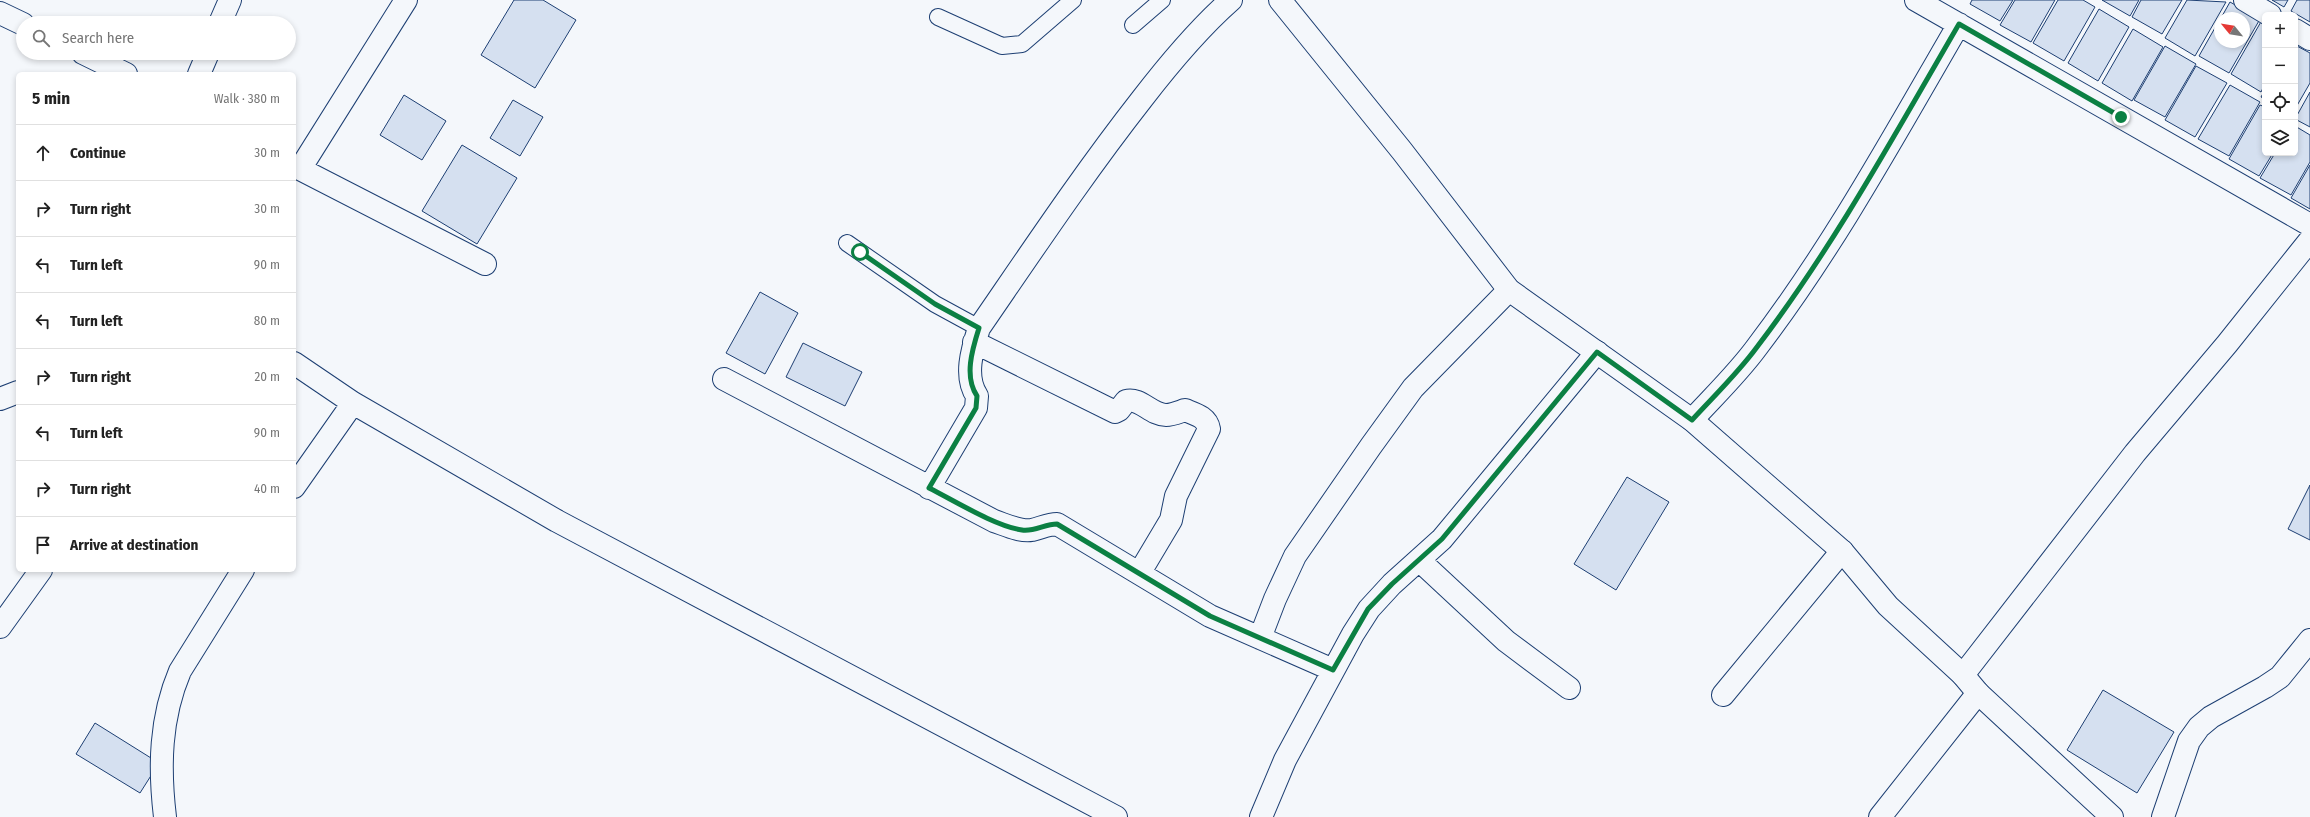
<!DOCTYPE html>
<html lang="en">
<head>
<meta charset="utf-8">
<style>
  body { margin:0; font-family:"Fira Sans Condensed",sans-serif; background:#f2f2f2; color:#222 }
  .controls { position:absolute; right:12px; top:12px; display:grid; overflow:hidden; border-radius:6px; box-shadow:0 2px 6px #0003 }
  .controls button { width:36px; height:36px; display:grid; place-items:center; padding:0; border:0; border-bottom:1px solid #e0e0e0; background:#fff; color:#222; font:20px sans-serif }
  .compass { position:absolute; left:2214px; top:12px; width:36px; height:36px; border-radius:50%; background:#fff; box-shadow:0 2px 6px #0003; rotate:300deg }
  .stop { position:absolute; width:12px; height:12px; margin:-9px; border:3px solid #0b8043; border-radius:50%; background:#fff }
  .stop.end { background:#0b8043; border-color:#fff; box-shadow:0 1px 4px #0008 }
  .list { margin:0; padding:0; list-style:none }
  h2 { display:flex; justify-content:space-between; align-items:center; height:52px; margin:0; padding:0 16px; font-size:17px }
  h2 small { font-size:13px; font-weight:400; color:#767676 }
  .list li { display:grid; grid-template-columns:26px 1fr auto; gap:12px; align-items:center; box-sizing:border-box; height:56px; padding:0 16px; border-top:1px solid #e0e0e0 }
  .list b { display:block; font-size:15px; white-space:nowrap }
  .list em { font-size:13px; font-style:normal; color:#767676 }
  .icon { flex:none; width:22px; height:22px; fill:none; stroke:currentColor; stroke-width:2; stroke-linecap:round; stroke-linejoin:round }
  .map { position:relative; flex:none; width:2310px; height:817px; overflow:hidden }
  .search { position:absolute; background:#fff; box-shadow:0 2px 6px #0003; left:16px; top:16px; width:280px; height:44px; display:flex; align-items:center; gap:10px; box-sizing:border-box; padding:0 14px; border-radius:22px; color:#767676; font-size:15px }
  .panel { position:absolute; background:#fff; box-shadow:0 2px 6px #0003; left:16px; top:72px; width:280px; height:500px; border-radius:6px }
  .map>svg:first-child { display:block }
  .building { fill:#d5e0f0; stroke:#1d3f73 }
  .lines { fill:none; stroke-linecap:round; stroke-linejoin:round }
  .lane-casing { stroke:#1d3f73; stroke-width:18 }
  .street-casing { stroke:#1d3f73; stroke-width:24 }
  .secondary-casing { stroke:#1d3f73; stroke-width:24 }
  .lane { stroke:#f4f7fb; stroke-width:16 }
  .street { stroke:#f4f7fb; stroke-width:22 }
  .secondary { stroke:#f4f7fb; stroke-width:22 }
  .route { stroke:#0b8043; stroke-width:5 }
</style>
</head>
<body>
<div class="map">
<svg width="2310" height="817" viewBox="0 0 2310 817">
  <rect width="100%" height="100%" fill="#f4f7fb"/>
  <path class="building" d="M514 0H543L576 20 535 88 481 55Z
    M1972 0H2013L2000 21 1970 4Z
    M2015 0H2055L2031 42 2000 25Z
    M2058 0H2083L2095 7 2064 61 2033 43Z
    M2102 0H2139L2130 16Z
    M2141 0H2182L2162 34 2132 17Z
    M2187 0 2226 2 2195 56 2165 38Z
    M2272 0H2288L2284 7Z
    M2297 0H2310V22L2291 11Z
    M2230 2 2260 19 2229 73 2199 56 2220 19V42H2244V18H2221Z
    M2099 9 2129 27 2098 81 2068 63Z
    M2262 20 2265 22V84L2261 92 2231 74Z
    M2133 29 2163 47 2132 101 2102 83Z
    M2295 45 2310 53V83L2295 109Z
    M2165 46 2196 64 2165 117 2134 100Z
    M2196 66 2227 83 2195 137 2165 120Z
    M2230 85 2260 102 2229 156 2198 139Z
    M2265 90V99L2261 97Z
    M2310 92V127L2295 119Z
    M404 95 446 121 422 160 380 135Z
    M513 100 543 117 520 156 490 138Z
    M2260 105 2265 107V153H2273L2259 176 2229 159Z
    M2295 126 2310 135V162L2291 195 2260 178 2275 153H2295Z
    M462 145 517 178 477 244 422 211Z
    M2310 165V209L2291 198Z
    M760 292 798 313 765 374 726 353Z
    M803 343 862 372 845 406 786 377Z
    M1627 477 1669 502 1616 590 1574 564Z
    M2310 485V540L2288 529Z
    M2103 690 2174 732 2137 793 2067 750Z
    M95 723 159 763 140 793 76 754Z"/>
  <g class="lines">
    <g class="lane-casing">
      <path id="lane" d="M938 17 1002 46 1022 44 1073 0
        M1133 25 1162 0
        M847 243 935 304 979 328"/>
    </g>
    <g class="street-casing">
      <path id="street" d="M406 0 300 169 485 264
        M1916 0 2310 225
        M2245 0 2270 15
        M0 13 23 24
        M220 23 230 0
        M2295 30 2310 39
        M83 53 126 74
        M199 74 208 53
        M974 342 1115 412 1119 410 1126 401C1140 397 1151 415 1166 415 1172 415 1179 412 1185 410 1195 414 1207 417 1209 429L1176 496 1171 520 1140 572
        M294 363 353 403 557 521 1116 817
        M724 379 994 521C1006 525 1020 532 1032 530 1041 528 1048 524 1057 524L1210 616 1333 670
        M0 399 18 392
        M1692 420C1714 396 1738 373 1757 347 1834 246 1895 134 1959 24
        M294 487 353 403
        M929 488 976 408 977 396C964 377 972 350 979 328 1032 251 1084 173 1142 99 1169 64 1198 29 1231 0
        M1420 561 1506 641 1569 688
        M0 627 41 570
        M1260 638 1275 599 1295 556 1371 446 1413 388 1509 290
        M1963 675 2135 453 2227 344 2310 240
        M1723 695 1842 551
        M165 817C159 767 160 718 180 671L243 570
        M1261 817 1285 760 1353 634 1369 609 1392 584 1442 539 1597 352
        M1880 817 1978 693
        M2163 817 2189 741 2199 727 2211 717 2265 687 2280 677 2310 640"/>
    </g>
    <g class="secondary-casing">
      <path id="secondary" d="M1280 0 1402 151 1509 290 1692 420 1842 551 1888 606 1963 675 1978 693 2112 817"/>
    </g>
    <use href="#lane" class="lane"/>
    <use href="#street" class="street"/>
    <use href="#secondary" class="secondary"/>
  </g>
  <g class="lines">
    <path class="route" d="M860 252 935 304 979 328C972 350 964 377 977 396L976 408 929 488C955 501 995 526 1022 530 1034 532 1045 524 1057 524L1210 616 1333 670 1368 609 1392 584 1442 539 1597 352 1692 420C1714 396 1738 373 1757 347 1834 246 1895 134 1959 24L2121 117"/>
  </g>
</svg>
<div class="controls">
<button>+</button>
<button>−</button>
<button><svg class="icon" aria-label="locate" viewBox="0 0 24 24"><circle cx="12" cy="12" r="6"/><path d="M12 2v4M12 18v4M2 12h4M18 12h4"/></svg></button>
<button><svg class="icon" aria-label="layers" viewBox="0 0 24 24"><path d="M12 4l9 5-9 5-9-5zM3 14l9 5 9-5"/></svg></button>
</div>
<svg class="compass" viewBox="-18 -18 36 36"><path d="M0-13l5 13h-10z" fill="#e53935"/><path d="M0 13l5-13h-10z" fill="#767676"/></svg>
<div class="stop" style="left:860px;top:252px"></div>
<div class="stop end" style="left:2121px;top:117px"></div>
<div class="search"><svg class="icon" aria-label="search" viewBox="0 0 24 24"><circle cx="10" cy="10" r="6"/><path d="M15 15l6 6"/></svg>Search here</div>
<section class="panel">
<h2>5 min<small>Walk · 380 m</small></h2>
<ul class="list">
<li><svg class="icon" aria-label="ahead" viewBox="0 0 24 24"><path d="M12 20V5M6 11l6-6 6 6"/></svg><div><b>Continue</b></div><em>30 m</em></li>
<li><svg class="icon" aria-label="right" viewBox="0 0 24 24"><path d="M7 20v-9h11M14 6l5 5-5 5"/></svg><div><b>Turn right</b></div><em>30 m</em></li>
<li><svg class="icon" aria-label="left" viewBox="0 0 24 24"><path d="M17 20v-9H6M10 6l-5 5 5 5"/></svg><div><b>Turn left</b></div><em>90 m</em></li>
<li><svg class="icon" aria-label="left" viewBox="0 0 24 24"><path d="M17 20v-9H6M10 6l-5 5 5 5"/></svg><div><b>Turn left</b></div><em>80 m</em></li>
<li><svg class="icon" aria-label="right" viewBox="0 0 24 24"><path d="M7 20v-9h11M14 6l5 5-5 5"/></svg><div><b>Turn right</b></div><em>20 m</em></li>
<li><svg class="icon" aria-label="left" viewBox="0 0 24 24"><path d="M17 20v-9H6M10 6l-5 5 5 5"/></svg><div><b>Turn left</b></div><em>90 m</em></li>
<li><svg class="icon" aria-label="right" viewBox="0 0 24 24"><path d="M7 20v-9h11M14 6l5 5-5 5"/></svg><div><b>Turn right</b></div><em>40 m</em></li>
<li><svg class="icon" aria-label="arrive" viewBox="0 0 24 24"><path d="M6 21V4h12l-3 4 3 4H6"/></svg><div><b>Arrive at destination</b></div></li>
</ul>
</section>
</div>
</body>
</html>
